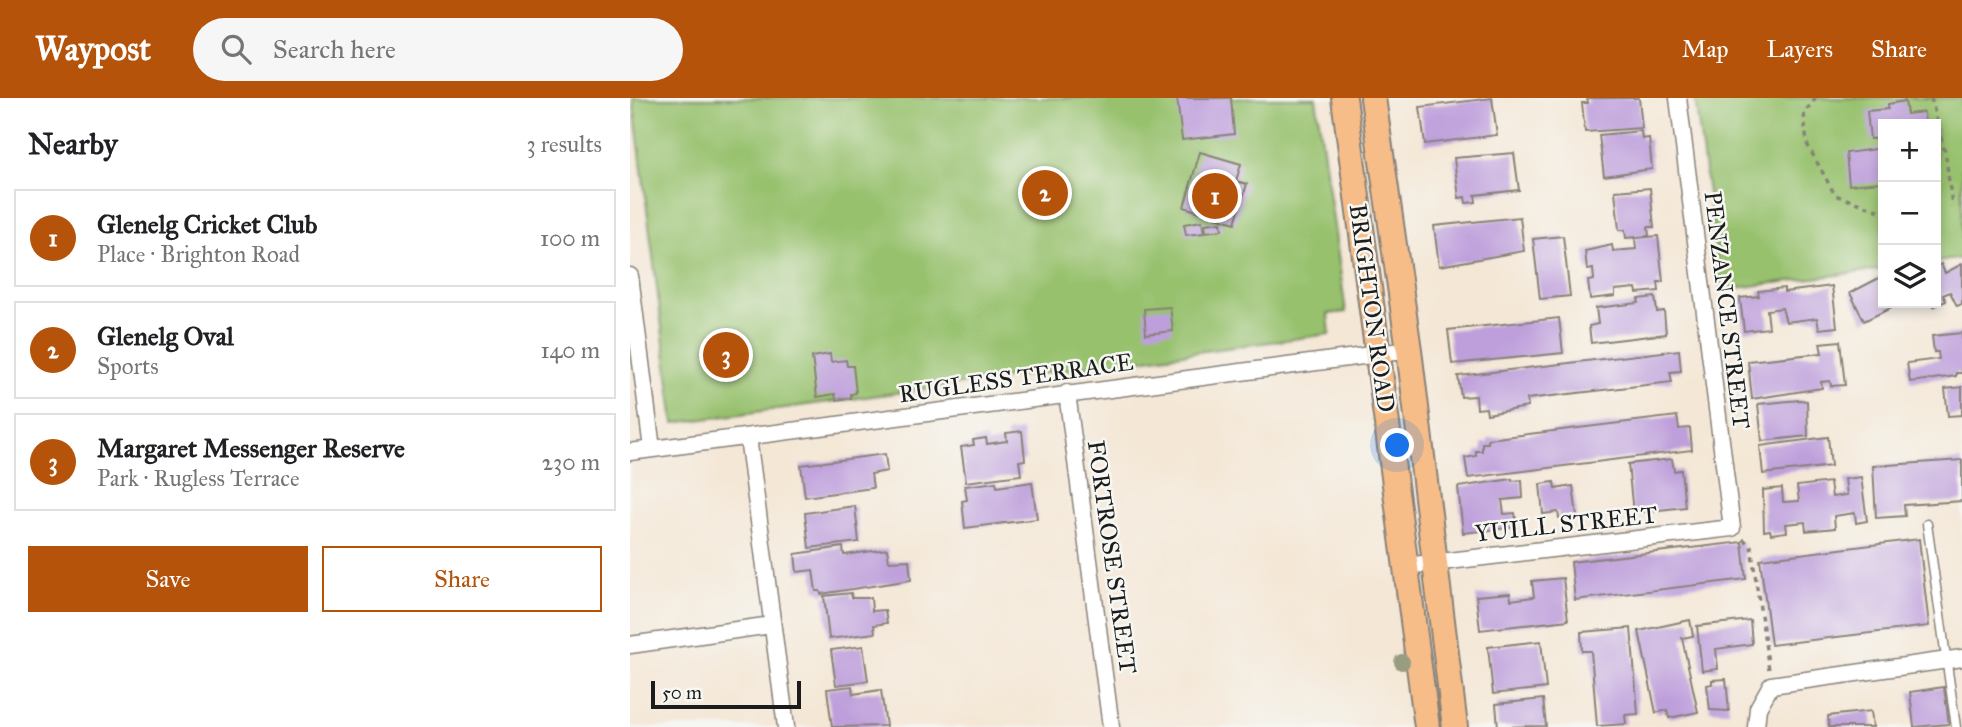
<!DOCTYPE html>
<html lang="en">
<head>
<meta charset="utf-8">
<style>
  body { margin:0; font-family:"IM FELL Great Primer",serif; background:#f6f6f6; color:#202124 }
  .controls { position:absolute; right:21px; top:21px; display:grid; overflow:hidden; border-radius:0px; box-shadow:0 4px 10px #0003 }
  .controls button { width:63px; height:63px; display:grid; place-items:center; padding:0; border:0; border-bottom:2px solid #e0e0e0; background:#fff; color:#202124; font:35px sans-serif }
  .scale { position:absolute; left:21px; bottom:18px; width:150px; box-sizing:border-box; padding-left:7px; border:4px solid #1c1c1c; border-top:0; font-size:19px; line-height:24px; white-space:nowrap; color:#1c1c1c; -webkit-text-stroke:5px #f6f6f2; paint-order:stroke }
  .you { position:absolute; left:768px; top:348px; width:24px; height:24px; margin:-18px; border:5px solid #fff; border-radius:50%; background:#1a73e8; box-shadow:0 0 0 10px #1a73e833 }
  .badge { display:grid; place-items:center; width:46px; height:46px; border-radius:50%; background:#b45309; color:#fff; font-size:23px; font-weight:700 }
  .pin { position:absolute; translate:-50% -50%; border:4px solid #fff; box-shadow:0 2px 7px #0006 }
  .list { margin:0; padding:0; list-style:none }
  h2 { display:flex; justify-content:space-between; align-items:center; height:91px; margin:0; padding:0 28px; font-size:30px }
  h2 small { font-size:23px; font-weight:400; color:#757577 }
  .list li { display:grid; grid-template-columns:46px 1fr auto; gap:21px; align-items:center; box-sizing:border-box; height:98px; margin:0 14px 14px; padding:0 14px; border:2px solid #e0e0e0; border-radius:0px }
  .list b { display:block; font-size:26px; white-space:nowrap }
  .list p { margin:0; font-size:23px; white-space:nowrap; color:#757577 }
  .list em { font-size:23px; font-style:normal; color:#757577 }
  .actions { display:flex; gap:14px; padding:21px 28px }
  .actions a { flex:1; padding:16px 0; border:2px solid #b45309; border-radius:0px; text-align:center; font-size:24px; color:#b45309 }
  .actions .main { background:#b45309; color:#fff }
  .icon { flex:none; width:38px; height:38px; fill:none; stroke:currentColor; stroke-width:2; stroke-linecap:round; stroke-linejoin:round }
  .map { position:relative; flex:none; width:1332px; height:629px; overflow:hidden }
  header { display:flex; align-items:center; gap:42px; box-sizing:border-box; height:98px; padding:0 35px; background:#b45309; color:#fff }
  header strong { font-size:33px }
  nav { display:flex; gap:38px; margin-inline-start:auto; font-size:24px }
  .search { width:490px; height:63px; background:#f6f6f6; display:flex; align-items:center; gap:18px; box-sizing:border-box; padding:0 24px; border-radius:38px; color:#757577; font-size:26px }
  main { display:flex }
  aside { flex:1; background:#fff }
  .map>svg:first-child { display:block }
  .green { fill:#97c16d; stroke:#5a6e44; stroke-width:2 }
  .building { fill:#be9fdb }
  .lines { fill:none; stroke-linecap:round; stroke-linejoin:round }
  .service-casing { stroke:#888279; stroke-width:11 }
  .minor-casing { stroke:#888279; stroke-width:19 }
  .primary-casing { stroke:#888279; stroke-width:28 }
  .path { stroke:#888279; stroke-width:3.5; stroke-dasharray:5 5; stroke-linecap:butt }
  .service { stroke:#fff; stroke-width:8 }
  .minor { stroke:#fff; stroke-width:16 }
  .primary { stroke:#f7bd88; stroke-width:24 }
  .tree { fill:#989c81 }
  .labels { text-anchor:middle; stroke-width:5; stroke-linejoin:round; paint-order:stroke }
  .street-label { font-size:24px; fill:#1c1c1c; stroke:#f6f6f2 }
</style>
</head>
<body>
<header>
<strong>Waypost</strong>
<div class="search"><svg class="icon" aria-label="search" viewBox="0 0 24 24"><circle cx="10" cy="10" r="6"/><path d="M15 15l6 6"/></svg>Search here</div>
<nav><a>Map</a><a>Layers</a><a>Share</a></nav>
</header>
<main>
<aside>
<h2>Nearby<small>3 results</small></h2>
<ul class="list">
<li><span class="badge">1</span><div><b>Glenelg Cricket Club</b><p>Place · Brighton Road</p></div><em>100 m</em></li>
<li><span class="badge">2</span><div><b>Glenelg Oval</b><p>Sports</p></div><em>140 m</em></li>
<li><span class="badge">3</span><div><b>Margaret Messenger Reserve</b><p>Park · Rugless Terrace</p></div><em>230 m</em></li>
</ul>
<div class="actions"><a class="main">Save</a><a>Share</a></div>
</aside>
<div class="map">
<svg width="1332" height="629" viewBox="0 0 1332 629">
  <rect width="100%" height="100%" fill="#f6f6f2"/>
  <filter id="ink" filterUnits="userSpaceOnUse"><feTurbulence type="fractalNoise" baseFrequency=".0143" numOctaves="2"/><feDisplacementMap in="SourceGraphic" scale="14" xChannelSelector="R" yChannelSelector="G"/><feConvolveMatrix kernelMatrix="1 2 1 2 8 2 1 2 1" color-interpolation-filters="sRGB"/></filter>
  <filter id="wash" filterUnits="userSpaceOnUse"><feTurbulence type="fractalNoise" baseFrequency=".00686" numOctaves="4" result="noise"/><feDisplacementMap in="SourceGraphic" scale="28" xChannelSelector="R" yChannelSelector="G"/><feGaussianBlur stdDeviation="1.57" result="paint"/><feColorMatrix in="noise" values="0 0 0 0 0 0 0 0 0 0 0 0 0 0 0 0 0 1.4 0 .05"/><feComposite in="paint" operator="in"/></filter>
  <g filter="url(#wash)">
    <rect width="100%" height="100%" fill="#f4e7d6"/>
    <path class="green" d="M3 0H686L716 214 698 216 700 236 44 325Z
      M1065 0H1332V160L1306 164V26H1253V171L1091 192Z"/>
    <g id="blocks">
      <path class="building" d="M547 0H601L604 36 552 42Z
        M862 0 867 37 795 46 790 9Z
        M957 0H1009L1012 30 955 34 952 5H958Z
        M1275 3 1277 16 1294 14 1295 26H1253V40L1240 41 1237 13 1258 11V6Z
        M1011 33 1012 41 1019 40 1022 71 974 78 969 37Z
        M1253 50V91L1251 84 1219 87 1216 55Z
        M570 54 611 66 606 83 617 86 605 125 554 109Z
        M884 55 889 92 845 97 846 104 836 105 835 99 829 100 824 60Z
        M1020 90 1024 129H1018L1019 138 996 140 995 132H989L985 93Z
        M890 119 894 153 809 168 804 128Z
        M572 123 574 135 556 137 554 126Z
        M591 124 592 132 576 134 575 126Z
        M933 138 940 198 910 201 903 141Z
        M1028 138 1033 184H1028L1029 193 1007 195 1006 190 985 192V198L960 201 958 183 964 182 963 171 957 172 955 153 982 147 983 153 1006 151 1005 140Z
        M1311 166 1315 175 1332 166V206L1327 208 1320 194 1313 197 1316 203 1303 209 1301 205H1306V169Z
        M1253 178V205H1263L1265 208 1234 223 1220 195Z
        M1202 188 1207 229 1189 231 1187 220 1156 224 1152 210 1137 212 1139 230 1114 233 1110 200 1129 198 1128 193 1154 190V194Z
        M1025 199 1027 214 1034 213 1036 236 961 245 959 228 968 226 966 210 1009 205 1008 201Z
        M540 209 543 233 516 236 514 211Z
        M929 220 933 255 822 266 818 232Z
        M1332 235V275H1326V278L1280 284 1277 265 1309 261 1308 254H1304L1302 238Z
        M1210 243 1215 287 1201 288 1200 283 1191 284 1192 290 1122 301 1118 263 1192 255 1190 245Z
        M1049 252 1051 273 1040 274 1042 284 897 301 898 309 857 316 856 310 847 311 846 298 831 299 828 278Z
        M200 256 201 264 216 262 217 268H223L226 295 221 296V300L206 302 205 296 187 299 182 259Z
        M1332 289V317L1318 318 1315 291Z
        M1170 302 1177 303 1178 338 1132 343 1128 306Z
        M1047 318 1049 331 1060 330 1062 352 838 380 835 360 846 358V353H852V345H858V341Z
        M392 333 395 362 389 363 391 377 336 384 331 349 344 347 343 342 356 340 357 346 377 343 376 335Z
        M1198 339 1201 368 1133 376 1130 348Z
        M255 356 257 373 241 376 243 390 175 399 171 367Z
        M1042 361 1044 373 1051 372 1055 409 1003 415 998 366Z
        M1332 362V403L1274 407 1275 418 1246 420 1243 368Z
        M1231 379 1237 423 1226 425 1225 415 1204 418 1205 430 1176 433 1175 424 1156 426 1157 434 1141 436 1140 432 1134 433 1133 392 1152 390 1153 404 1169 403 1167 388 1200 384 1202 399 1217 397 1215 381Z
        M882 381V383L892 382 893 400 872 402 874 416 885 415 887 429 833 435 828 389Z
        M366 384 367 389 402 384 407 421 335 430 332 403 337 402 335 388Z
        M924 384 925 391 943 388 947 418 929 420 928 414 913 416 910 386Z
        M225 408 229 444 179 450 175 415Z
        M1289 441 1299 528 1141 547 1130 461Z
        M1112 444 1116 481 945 502 941 464Z
        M213 449 214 457 257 451 259 463 279 462 281 482 191 496 190 493H186L183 472 167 474 165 456Z
        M933 480 938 522 850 532 846 498 880 495 881 502 904 499 902 483Z
        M221 495 222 500H241L242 513 255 512 257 525 244 527 245 535 199 541 194 498Z
        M1060 522 1063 538 1052 540 1068 614 1039 620 1037 612 1026 615 1009 533Z
        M1120 522 1122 546 1086 551 1088 571 1072 573 1067 528Z
        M1001 530 1008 616 995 617 996 626 967 628 961 553H952L951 534Z
        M911 543 916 590 863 596 858 549Z
        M233 548 238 583 206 587 201 552Z
        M1096 581 1099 613 1080 612 1077 587 1082 586V582Z
        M222 588 223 596 251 592 256 628 202 629 197 591Z
        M1314 589 1319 626 1284 629 1280 594Z
        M913 601 916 628 868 629 866 606Z
        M1241 613 1243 629H1199L1198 618Z"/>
    </g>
  </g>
  <g filter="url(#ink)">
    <use href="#blocks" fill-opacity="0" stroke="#888279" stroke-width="2"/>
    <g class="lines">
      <g class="service-casing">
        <path id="service" d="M1297 426 1326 629"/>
      </g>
      <g class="minor-casing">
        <path id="minor" d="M0 178 22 351
          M437 295 481 629
          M118 339 156 629
          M0 354 779 252
          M776 468 1102 430 1048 0
          M0 547 142 527
          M1126 629 1128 610 1141 587 1332 560"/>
      </g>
      <g class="primary-casing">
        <path id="primary" d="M714 0 797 629
          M743 0 779 252 825 629"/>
      </g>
      <path class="path" d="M1186 0 1174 15 1177 46 1205 97 1253 114
        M1301 0 1316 59 1322 108
        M1113 441 1121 448 1139 572"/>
      <use href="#service" class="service"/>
      <use href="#minor" class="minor"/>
      <use href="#primary" class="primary"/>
    </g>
    <circle class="tree" cx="772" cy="564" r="8"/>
  </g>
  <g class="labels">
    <g class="street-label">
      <text transform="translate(742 210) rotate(82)" y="8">BRIGHTON ROAD</text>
      <text transform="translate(1097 212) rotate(83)" y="8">PENZANCE STREET</text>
      <text transform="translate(386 280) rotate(-8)" y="8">RUGLESS TERRACE</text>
      <text transform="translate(936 426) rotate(-6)" y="8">YUILL STREET</text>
      <text transform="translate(482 459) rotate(82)" y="8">FORTROSE STREET</text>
    </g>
  </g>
</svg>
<div class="controls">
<button>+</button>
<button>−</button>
<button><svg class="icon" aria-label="layers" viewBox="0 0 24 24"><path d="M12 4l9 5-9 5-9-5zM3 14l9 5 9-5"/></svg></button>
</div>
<div class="scale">50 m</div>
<div class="you"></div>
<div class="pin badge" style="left:585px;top:98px">1</div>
<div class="pin badge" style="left:415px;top:95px">2</div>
<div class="pin badge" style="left:96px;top:257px">3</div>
</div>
</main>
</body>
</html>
